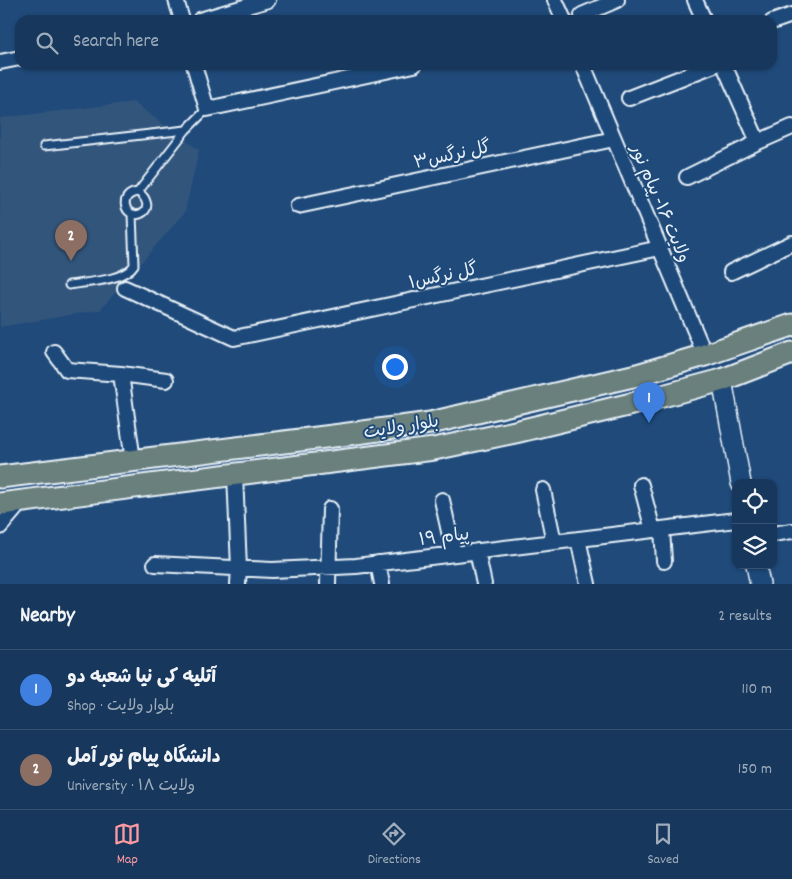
<!DOCTYPE html>
<html lang="en">
<head>
<meta charset="utf-8">
<style>
  body { margin:0; font-family:Dekko,"Playpen Sans Arabic",sans-serif; background:#203f62; color:#f1f3f6 }
  .controls { position:absolute; right:15px; bottom:15px; display:grid; overflow:hidden; border-radius:10px; box-shadow:0 1px 4px #0004 }
  .controls button { width:45px; height:45px; display:grid; place-items:center; padding:0; border:0; border-bottom:1px solid #365272; background:#17385c; color:#f1f3f6; font:25px sans-serif }
  .you { position:absolute; left:394px; top:366px; width:18px; height:18px; margin:-12px; border:4px solid #fff; border-radius:50%; background:#1a73e8; box-shadow:0 0 0 8px #1a73e833 }
  .badge { display:grid; place-items:center; width:32px; height:32px; border-radius:50%; background:#ff9aa2; color:#fff; font-size:16px; font-weight:700 }
  .pin { position:absolute; translate:-50% -41px; filter:drop-shadow(0 1px 2px #0008) }
  .pin::after { content:''; position:absolute; top:26px; width:18px; height:15px; background:inherit; clip-path:polygon(0 0,100% 0,50% 100%) }
  .list { margin:0; padding:0; list-style:none }
  h2 { display:flex; justify-content:space-between; align-items:center; height:65px; margin:0; padding:0 20px; font-size:21px }
  h2 small { font-size:16px; font-weight:400; color:#9eacbb }
  .list li { display:grid; grid-template-columns:32px 1fr auto; gap:15px; align-items:center; box-sizing:border-box; height:80px; padding:0 20px; border-top:1px solid #365272 }
  .list b { display:block; font-size:19px; white-space:nowrap }
  .list p { margin:0; font-size:16px; white-space:nowrap; color:#9eacbb }
  .list em { font-size:16px; font-style:normal; color:#9eacbb }
  .icon { flex:none; width:28px; height:28px; fill:none; stroke:currentColor; stroke-width:2; stroke-linecap:round; stroke-linejoin:round }
  .map { position:relative; flex:none; width:792px; height:584px; overflow:hidden }
  .search { position:absolute; background:#17385c; box-shadow:0 1px 4px #0004; left:15px; right:15px; top:15px; height:55px; display:flex; align-items:center; gap:12px; box-sizing:border-box; padding:0 18px; border-radius:15px; color:#9eacbb; font-size:19px }
  .sheet { height:225px; background:#17385c }
  nav { display:flex; justify-content:space-around; align-items:center; box-sizing:border-box; height:70px; border-top:1px solid #365272; background:#17385c; font-size:14px; color:#9eacbb }
  nav a { display:grid; justify-items:center; gap:2px }
  nav .on { color:#ff9aa2 }
  .map>svg:first-child { display:block }
  .built { fill:#33557c }
  .lines { fill:none; stroke-linecap:round; stroke-linejoin:round }
  .lane-casing { stroke:#e8f1f8; stroke-width:11 }
  .street-casing { stroke:#e8f1f8; stroke-width:18 }
  .secondary-casing { stroke:#e8f1f8; stroke-width:22 }
  .primary-casing { stroke:#e8f1f8; stroke-width:25 }
  .lane { stroke:#1f4a7a; stroke-width:7 }
  .street { stroke:#1f4a7a; stroke-width:14 }
  .secondary { stroke:#1f4a7a; stroke-width:19 }
  .primary { stroke:#6a807d; stroke-width:21 }
  .labels { text-anchor:middle; stroke-width:4; stroke-linejoin:round; paint-order:stroke }
  .street-label { font-size:18px; fill:#e8f1f8; stroke:#1f4a7a }
</style>
</head>
<body>
<div class="map">
<svg width="792" height="584" viewBox="0 0 792 584">
  <rect width="100%" height="100%" fill="#1f4a7a"/>
  <filter id="ink" filterUnits="userSpaceOnUse"><feTurbulence type="fractalNoise" baseFrequency=".02" numOctaves="2"/><feDisplacementMap in="SourceGraphic" scale="10" xChannelSelector="R" yChannelSelector="G"/><feConvolveMatrix kernelMatrix="1 2 1 2 8 2 1 2 1" color-interpolation-filters="sRGB"/></filter>
  <g filter="url(#ink)">
    <path class="built" d="M133 102 199 150 185 212 100 310 0 327V118Z"/>
    <g class="lines">
      <g class="lane-casing">
        <path id="lane" d="M44 146 186 130
          M138 192C146 197 152 209 140 214 125 219 117 194 138 192L186 130 207 109
          M69 285C87 282 124 281 134 265L132 214"/>
      </g>
      <g class="street-casing">
        <path id="street" d="M176 0 182 20
          M555 0 564 20
          M695 0 704 20
          M582 15 617 0
          M200 20 268 0
          M772 22 792 15
          M0 62 20 58
          M194 65 207 109 414 65
          M583 65 705 355
          M724 65 758 142
          M629 98 714 65
          M687 177 758 142 792 127
          M298 206 614 139
          M731 272 792 243
          M125 288 234 338 660 248
          M54 352 67 370 121 374 133 461
          M121 374 166 380
          M235 474 239 568 238 584
          M641 485 653 530
          M543 490 554 542
          M442 500 454 554
          M0 527 22 501
          M662 529 664 561
          M773 534 792 531
          M578 539 588 584
          M477 551 484 584
          M378 563 382 584
          M155 564 272 570 356 566 736 520
          M328 584 330 509"/>
      </g>
      <g class="secondary-casing">
        <path id="secondary" d="M722 380 741 483
          M756 565 760 584"/>
      </g>
      <g class="primary-casing">
        <path id="primary" d="M0 477 341 435 430 423 637 375 705 355 792 325
          M0 504 434 449 515 432 644 401 722 380 792 353"/>
      </g>
      <use href="#lane" class="lane"/>
      <use href="#street" class="street"/>
      <use href="#secondary" class="secondary"/>
      <use href="#primary" class="primary"/>
    </g>
  </g>
  <g class="labels">
    <g class="street-label">
      <text transform="translate(452 154) rotate(-12)" y="6">گل نرگس۳</text>
      <text transform="translate(661 203) rotate(67)" y="6">ولایت ۱۶- پیام نور</text>
      <text transform="translate(443 275) rotate(-12)" y="6">گل نرگس۱</text>
      <text transform="translate(401 426) rotate(-9)" y="6">بلوار ولایت</text>
      <text transform="translate(444 536) rotate(-7)" y="6">پیام ۱۹</text>
    </g>
  </g>
</svg>
<div class="controls">
<button><svg class="icon" aria-label="locate" viewBox="0 0 24 24"><circle cx="12" cy="12" r="6"/><path d="M12 2v4M12 18v4M2 12h4M18 12h4"/></svg></button>
<button><svg class="icon" aria-label="layers" viewBox="0 0 24 24"><path d="M12 4l9 5-9 5-9-5zM3 14l9 5 9-5"/></svg></button>
</div>
<div class="you"></div>
<div class="pin badge" style="left:649px;top:423px;background:#3f7fe0">1</div>
<div class="pin badge" style="left:71px;top:261px;background:#8d6e63">2</div>
<div class="search"><svg class="icon" aria-label="search" viewBox="0 0 24 24"><circle cx="10" cy="10" r="6"/><path d="M15 15l6 6"/></svg>Search here</div>
</div>
<section class="sheet">
<h2>Nearby<small>2 results</small></h2>
<ul class="list">
<li><span class="badge" style="background:#3f7fe0">1</span><div><b>آتلیه کی نیا شعبه دو</b><p>Shop · بلوار ولایت</p></div><em>110 m</em></li>
<li><span class="badge" style="background:#8d6e63">2</span><div><b>دانشگاه پیام نور آمل</b><p>University · ولایت ۱۸</p></div><em>150 m</em></li>
</ul>
</section>
<nav>
<a class="on"><svg class="icon" aria-label="map" viewBox="0 0 24 24"><path d="M3 6l6-2 6 2 6-2v14l-6 2-6-2-6 2zM9 4v14M15 6v14"/></svg>Map</a>
<a><svg class="icon" aria-label="directions" viewBox="0 0 24 24"><path d="M12 3l9 9-9 9-9-9zM9 14v-3h6M13 9l2 2-2 2"/></svg>Directions</a>
<a><svg class="icon" aria-label="saved" viewBox="0 0 24 24"><path d="M7 4h10v16l-5-4-5 4z"/></svg>Saved</a>
</nav>
</body>
</html>
